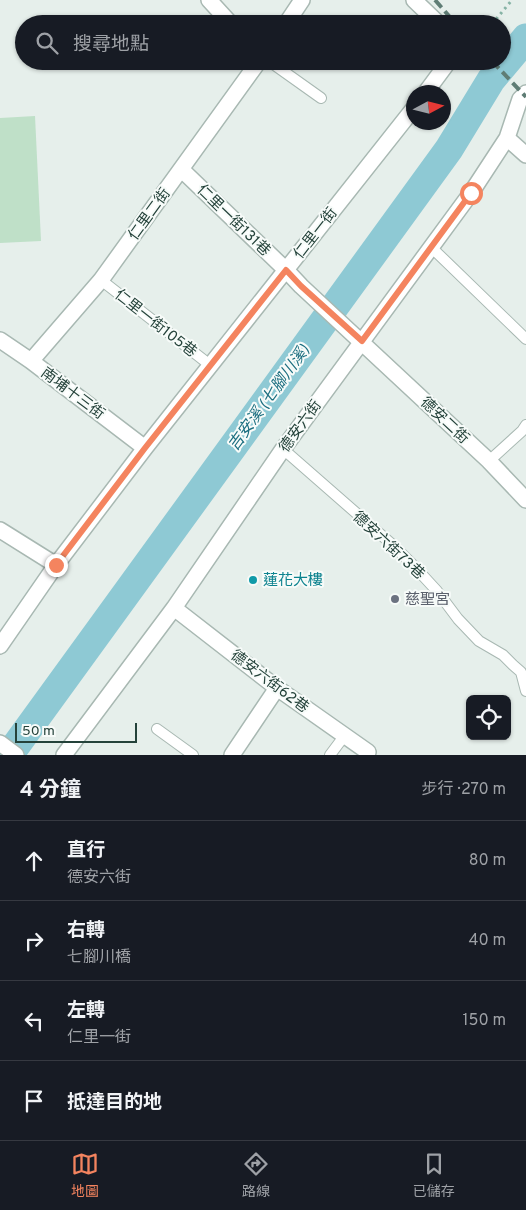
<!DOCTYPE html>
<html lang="zh-TW">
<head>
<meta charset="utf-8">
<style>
  body { margin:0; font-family:Overpass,"Noto Sans TC",sans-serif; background:#242831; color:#f1f3f6 }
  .controls { position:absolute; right:15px; bottom:15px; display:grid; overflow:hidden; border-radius:8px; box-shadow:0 1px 4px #0004 }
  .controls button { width:45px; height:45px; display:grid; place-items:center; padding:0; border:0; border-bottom:1px solid #363941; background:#171b24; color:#f1f3f6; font:25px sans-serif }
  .compass { position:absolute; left:406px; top:85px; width:45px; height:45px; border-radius:50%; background:#171b24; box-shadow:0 1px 4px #0004; rotate:83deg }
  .scale { position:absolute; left:15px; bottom:12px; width:122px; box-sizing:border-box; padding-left:5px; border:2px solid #24423a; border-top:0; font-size:14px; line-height:18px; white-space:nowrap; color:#24423a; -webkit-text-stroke:4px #f7fbf9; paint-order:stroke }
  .stop { position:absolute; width:15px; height:15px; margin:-11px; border:4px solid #f4845f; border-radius:50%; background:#fff }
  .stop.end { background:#f4845f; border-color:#fff; box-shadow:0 1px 5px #0008 }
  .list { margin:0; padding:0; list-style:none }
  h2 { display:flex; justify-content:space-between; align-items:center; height:65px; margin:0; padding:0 20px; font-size:21px }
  h2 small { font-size:16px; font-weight:400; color:#9ea1a6 }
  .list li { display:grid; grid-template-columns:32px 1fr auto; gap:15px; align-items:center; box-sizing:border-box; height:80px; padding:0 20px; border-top:1px solid #363941 }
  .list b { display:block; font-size:19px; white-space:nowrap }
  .list p { margin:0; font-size:16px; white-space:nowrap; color:#9ea1a6 }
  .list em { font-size:16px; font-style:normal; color:#9ea1a6 }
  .icon { flex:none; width:28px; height:28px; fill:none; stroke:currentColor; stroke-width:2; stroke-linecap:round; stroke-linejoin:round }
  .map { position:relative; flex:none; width:526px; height:755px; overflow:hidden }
  .search { position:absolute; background:#171b24; box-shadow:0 1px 4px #0004; left:15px; right:15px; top:15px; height:55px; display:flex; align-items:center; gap:12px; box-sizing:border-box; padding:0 18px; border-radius:28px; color:#9ea1a6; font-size:19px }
  .sheet { height:385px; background:#171b24 }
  nav { display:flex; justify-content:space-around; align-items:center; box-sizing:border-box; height:70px; border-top:1px solid #363941; background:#171b24; font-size:14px; color:#9ea1a6 }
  nav a { display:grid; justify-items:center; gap:2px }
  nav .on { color:#f4845f }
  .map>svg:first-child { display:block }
  .green { fill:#bfe0c8 }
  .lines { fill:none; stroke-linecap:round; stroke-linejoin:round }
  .river { stroke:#8ec9d4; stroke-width:29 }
  .lane-casing { stroke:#a8b8b2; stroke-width:12 }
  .street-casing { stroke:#a8b8b2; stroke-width:18 }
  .path { stroke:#86b3a5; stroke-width:3; stroke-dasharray:2.5 4; stroke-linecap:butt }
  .lane { stroke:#fff; stroke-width:10 }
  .street { stroke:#fff; stroke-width:15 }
  .rail { stroke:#5f7d75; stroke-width:4; stroke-dasharray:10 5; stroke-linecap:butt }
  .route { stroke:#f4845f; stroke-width:6 }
  .culture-dot { fill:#0f9aa8; stroke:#f7fbf9; stroke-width:2 }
  .worship-dot { fill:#6b7280; stroke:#f7fbf9; stroke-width:2 }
  .labels { text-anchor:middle; stroke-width:4; stroke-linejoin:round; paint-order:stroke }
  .street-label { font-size:15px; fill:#24423a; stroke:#f7fbf9 }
  .culture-label { font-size:15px; fill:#0d838f; stroke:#f7fbf9; text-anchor:start }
  .worship-label { font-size:15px; fill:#5b616d; stroke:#f7fbf9; text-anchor:start }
  .water-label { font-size:16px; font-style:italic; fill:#1c6f80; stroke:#f7fbf9 }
</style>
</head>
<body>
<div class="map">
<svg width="526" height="755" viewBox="0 0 526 755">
  <rect width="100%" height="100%" fill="#e6efeb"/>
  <path class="green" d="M35 116 41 241 0 243V118Z"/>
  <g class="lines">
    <path class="river" d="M9 755 449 149 491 80 526 38"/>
    <g class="lane-casing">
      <path id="lane" d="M269 61 321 98
        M431 247 526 339
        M101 280 210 365
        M283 449 395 547 414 566 437 591 458 619 479 641 503 655 513 665 521 672 526 691
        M489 461 522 431 526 425
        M157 729 193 755
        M330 755 345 735"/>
    </g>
    <g class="street-casing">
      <path id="street" d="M209 0 231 24
        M414 0 439 24
        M286 24 302 0
        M426 92 449 61
        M507 138 526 155
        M182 170 286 270 301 286 489 461 526 500
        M0 340 31 361 145 448
        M31 361 101 280 259 61
        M0 530 56 565
        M174 608 277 688 368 752
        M0 646 56 565 145 448 414 108
        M0 743 16 755
        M64 755 174 608 283 449 471 193 507 138 520 99 526 93
        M232 755 277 688"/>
    </g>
    <path class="path" d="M492 24 512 0"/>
    <use href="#lane" class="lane"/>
    <use href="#street" class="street"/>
    <path class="rail" d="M435 0 456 24
      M492 61 526 97"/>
  </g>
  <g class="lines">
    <path class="route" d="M56 565 145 448 286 270 301 286 362 341 471 193"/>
  </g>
  <circle class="culture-dot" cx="253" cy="580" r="5"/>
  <circle class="worship-dot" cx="395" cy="599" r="5"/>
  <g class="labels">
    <g class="street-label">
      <text transform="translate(149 214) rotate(-54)" y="5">仁里二街</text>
      <text transform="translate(234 220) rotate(44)" y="5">仁里一街131巷</text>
      <text transform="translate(315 233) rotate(-52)" y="5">仁里一街</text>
      <text transform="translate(156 323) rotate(38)" y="5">仁里一街105巷</text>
      <text transform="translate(73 393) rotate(37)" y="5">南埔十三街</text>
      <text transform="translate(445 420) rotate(43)" y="5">德安二街</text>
      <text transform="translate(300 426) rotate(-54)" y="5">德安六街</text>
      <text transform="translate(389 545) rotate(43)" y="5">德安六街73巷</text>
      <text transform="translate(270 681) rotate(37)" y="5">德安六街62巷</text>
    </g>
    <g class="culture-label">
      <text x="263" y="585">蓮花大樓</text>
    </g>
    <g class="worship-label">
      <text x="405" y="604">慈聖宮</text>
    </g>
    <g class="water-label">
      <text transform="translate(268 397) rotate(-54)" y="6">吉安溪 (七腳川溪)</text>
    </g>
  </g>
</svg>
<div class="controls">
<button><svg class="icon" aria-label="locate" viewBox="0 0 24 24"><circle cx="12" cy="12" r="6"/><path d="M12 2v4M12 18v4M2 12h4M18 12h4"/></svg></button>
</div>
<svg class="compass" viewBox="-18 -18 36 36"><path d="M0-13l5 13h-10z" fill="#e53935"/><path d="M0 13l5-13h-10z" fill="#9ea1a6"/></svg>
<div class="scale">50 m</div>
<div class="stop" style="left:471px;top:193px"></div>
<div class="stop end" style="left:56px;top:565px"></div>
<div class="search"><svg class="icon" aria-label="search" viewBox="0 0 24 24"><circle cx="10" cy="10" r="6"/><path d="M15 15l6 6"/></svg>搜尋地點</div>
</div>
<section class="sheet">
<h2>4 分鐘<small>步行 · 270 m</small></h2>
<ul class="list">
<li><svg class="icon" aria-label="ahead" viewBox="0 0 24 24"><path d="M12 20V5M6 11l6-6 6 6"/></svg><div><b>直行</b><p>德安六街</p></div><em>80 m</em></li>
<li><svg class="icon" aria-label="right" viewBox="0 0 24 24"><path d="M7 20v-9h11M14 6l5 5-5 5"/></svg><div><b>右轉</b><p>七腳川橋</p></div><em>40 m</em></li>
<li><svg class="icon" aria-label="left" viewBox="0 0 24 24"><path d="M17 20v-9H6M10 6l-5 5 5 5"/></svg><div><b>左轉</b><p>仁里一街</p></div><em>150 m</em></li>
<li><svg class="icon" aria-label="arrive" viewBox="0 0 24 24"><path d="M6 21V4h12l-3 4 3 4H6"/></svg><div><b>抵達目的地</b></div></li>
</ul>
</section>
<nav>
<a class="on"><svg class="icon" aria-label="map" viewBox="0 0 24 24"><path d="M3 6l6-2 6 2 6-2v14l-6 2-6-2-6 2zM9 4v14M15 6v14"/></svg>地圖</a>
<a><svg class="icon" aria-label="directions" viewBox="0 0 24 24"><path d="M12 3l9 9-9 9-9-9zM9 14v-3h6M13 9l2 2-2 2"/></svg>路線</a>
<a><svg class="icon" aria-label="saved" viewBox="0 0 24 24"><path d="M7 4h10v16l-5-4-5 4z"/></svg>已儲存</a>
</nav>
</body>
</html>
